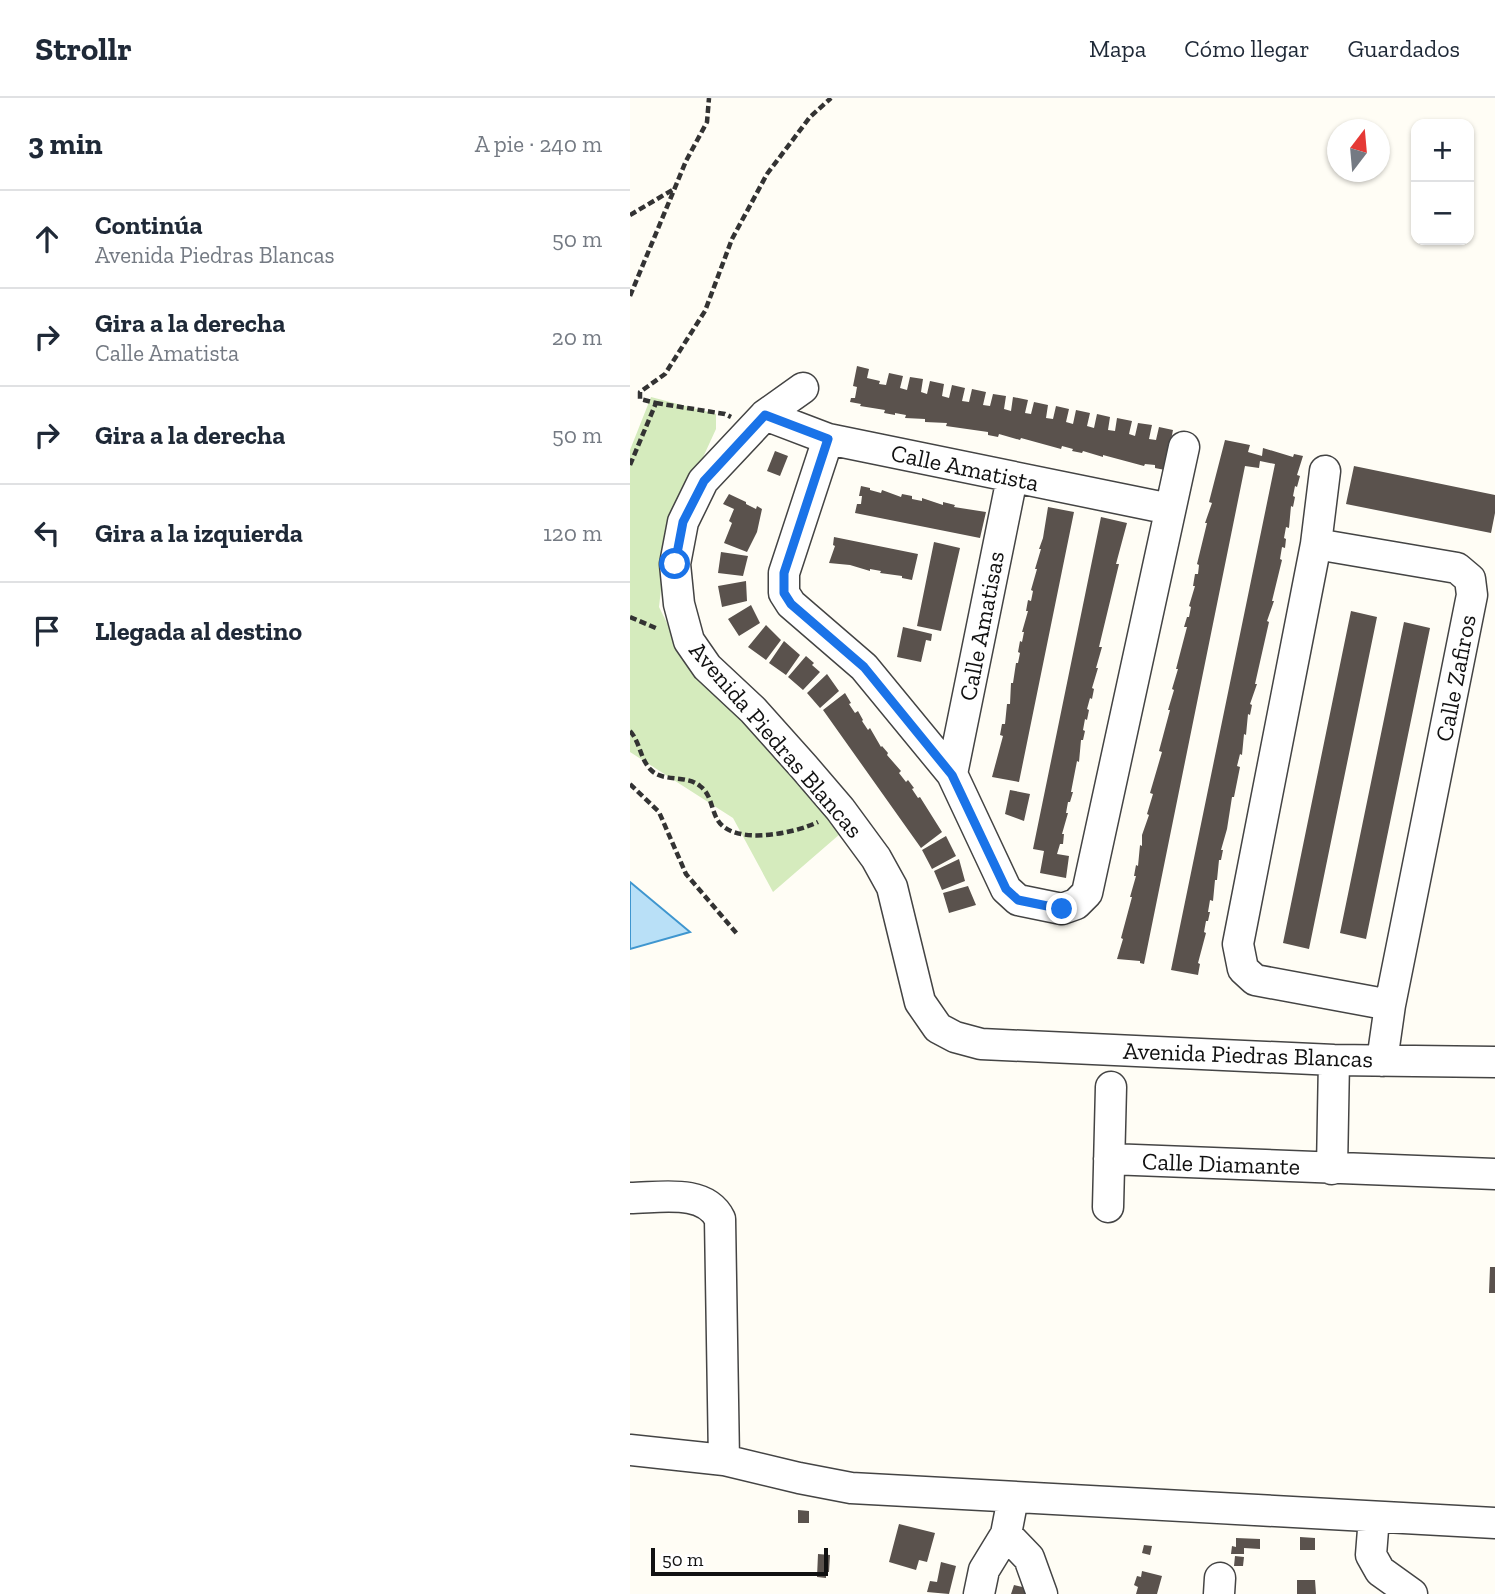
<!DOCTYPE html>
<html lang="es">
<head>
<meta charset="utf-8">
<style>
  body { margin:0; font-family:"Zilla Slab",serif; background:#f2f2f3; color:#1f2937 }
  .controls { position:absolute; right:21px; top:21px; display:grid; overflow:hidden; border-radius:14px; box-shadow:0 2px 5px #0004 }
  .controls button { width:63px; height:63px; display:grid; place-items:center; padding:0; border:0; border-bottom:2px solid #e0e1e3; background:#fff; color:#1f2937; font:35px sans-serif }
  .compass { position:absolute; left:697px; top:21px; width:63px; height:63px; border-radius:50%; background:#fff; box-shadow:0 2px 5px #0004; rotate:16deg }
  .scale { position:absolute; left:21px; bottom:18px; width:177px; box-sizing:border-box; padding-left:7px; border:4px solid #111; border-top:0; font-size:19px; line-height:24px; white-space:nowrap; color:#111; -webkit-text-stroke:5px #fff; paint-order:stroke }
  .stop { position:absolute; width:21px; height:21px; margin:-16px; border:5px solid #1a73e8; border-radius:50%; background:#fff }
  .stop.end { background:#1a73e8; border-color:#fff; box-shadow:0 2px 7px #0008 }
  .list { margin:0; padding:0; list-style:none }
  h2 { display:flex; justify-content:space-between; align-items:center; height:91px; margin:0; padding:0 28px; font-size:30px }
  h2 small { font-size:23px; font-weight:400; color:#747a83 }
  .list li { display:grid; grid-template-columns:46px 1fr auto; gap:21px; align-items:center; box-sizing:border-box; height:98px; padding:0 28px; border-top:2px solid #e0e1e3 }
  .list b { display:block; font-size:26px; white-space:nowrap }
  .list p { margin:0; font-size:23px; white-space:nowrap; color:#747a83 }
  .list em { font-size:23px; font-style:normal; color:#747a83 }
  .icon { flex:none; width:38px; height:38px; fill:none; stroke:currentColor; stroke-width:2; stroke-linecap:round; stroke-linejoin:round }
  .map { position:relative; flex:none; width:865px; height:1496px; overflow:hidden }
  header { display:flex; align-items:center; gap:42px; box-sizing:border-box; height:98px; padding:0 35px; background:#fff; border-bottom:2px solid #e0e1e3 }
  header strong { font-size:33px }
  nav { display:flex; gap:38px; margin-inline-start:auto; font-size:24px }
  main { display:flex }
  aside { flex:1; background:#fff }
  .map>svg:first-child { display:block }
  .green { fill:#d5ebbd }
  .water { fill:#b9e0f7; stroke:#3f96cf; stroke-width:2 }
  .building { fill:#5a524d }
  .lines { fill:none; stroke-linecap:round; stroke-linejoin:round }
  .minor-casing { stroke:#444; stroke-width:33 }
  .path { stroke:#333; stroke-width:4.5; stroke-dasharray:7 3.5; stroke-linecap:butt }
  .minor { stroke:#fff; stroke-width:30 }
  .route { stroke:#1a73e8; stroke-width:9 }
  .labels { text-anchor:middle; stroke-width:7; stroke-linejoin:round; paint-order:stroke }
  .street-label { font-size:24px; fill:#111; stroke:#fff }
</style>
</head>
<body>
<header>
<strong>Strollr</strong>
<nav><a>Mapa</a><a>Cómo llegar</a><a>Guardados</a></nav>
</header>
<main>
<aside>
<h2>3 min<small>A pie · 240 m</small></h2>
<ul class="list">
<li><svg class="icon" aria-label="ahead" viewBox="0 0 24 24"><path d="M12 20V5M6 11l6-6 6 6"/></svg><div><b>Continúa</b><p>Avenida Piedras Blancas</p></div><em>50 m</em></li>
<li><svg class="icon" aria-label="right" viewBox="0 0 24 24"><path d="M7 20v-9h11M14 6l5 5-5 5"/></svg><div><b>Gira a la derecha</b><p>Calle Amatista</p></div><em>20 m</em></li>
<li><svg class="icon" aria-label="right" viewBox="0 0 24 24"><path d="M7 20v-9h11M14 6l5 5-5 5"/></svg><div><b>Gira a la derecha</b></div><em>50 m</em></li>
<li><svg class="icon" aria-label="left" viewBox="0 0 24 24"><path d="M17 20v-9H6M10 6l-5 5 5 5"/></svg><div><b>Gira a la izquierda</b></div><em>120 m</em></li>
<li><svg class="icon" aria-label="arrive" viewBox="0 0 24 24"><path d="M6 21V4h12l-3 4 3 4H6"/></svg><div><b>Llegada al destino</b></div></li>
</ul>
</aside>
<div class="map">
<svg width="865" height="1496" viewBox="0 0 865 1496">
  <rect width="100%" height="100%" fill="#fffdf5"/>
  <path class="green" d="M21 299 86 316V331L37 438 29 509 61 573 124 625 210 736 143 794 103 720 0 654V352Z"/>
  <path class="water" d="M0 784 60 834 0 851Z"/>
  <path class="building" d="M227 268 239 271 237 280 250 283 249 286 256 287 259 275 273 278 270 290 277 292 280 279 293 281 291 294 297 296 300 283 314 286 312 298 319 300 322 287 335 290 332 303 339 304 342 291 356 294 353 307 360 308 363 296 376 298 374 311 381 313 383 299 398 302 395 315 401 316 404 304 418 307 416 320 423 321 426 308 439 311 436 324 443 326 446 312 460 315 457 328 464 330 467 316 480 319 478 332 485 333 487 320 502 323 499 336 505 338 508 325 522 327 519 341 526 342 529 329 543 332 535 372 525 370V367L515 366 514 368 473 357V359L453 353 452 355 442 353 443 351 432 348 431 351 391 340 390 342 369 336 368 339 358 337V334L316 328 317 325 295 324V321L275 320 276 317 265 315V317L254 315 255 312 230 308 231 306 220 304 221 300H225L227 289 223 288Z
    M595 342 620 347 618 354 632 358 633 350 663 359 664 356 673 358 667 377 670 378 667 389 665 388 663 398 665 399 663 409 661 408 659 430 656 429 654 440 656 441 655 450 652 449 650 461 652 462 642 503H644L637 523 639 524 625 586H627L620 606 622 607 620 617 618 616 616 637 614 636 612 657 610 656 607 668 610 669 604 699H602L597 731 591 752H593L591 762H589L587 782H585L583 803 580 802 578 814H580L578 823H576L574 834 576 835 568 865 570 866 568 877 541 872 645 366 630 363 629 370 615 368 514 866 510 865V863L487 861 493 841 491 840 502 799H500L506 778H504L506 767 508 768 510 747 512 748V737L519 717 517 716 523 696 520 695 532 654 529 653 540 612H538L544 592 542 591 548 571H546L557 529H554L557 519H559L561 509 559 508 565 488H563L565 476H568L569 467 567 466 577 425H575L582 405 579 404Z
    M145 353 158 358 150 378 137 373Z
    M724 368 865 397V415L861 435 716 406Z
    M231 388 240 390V392L251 395 252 392 271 399 272 396 282 398V401L292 403V400L313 407V404L325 407 324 409 356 414 350 440 225 415 227 406H231L232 398H229Z
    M99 396 116 404V406L126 411 127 408 132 411 127 434 117 454 94 445 102 425 99 423 104 411 93 406Z
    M418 409 444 414 389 684 362 679 373 638 370 637 372 626H375L377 606H380L381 585H383L386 565H388L390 555 388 554 390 543 392 544 394 534H392L398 513H396L398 502 401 503 403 493 401 492 407 471H405L411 451H409L413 440Z
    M471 419 497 425 486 466H489L469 549H472L466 570H468L462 590 464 591 462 601 460 600 457 611 459 612 457 622 455 621 453 632 455 633 453 642H451L449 664 447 663 441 694H443L440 704H438L436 715H438L432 736H434L433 746H430L427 756 439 758 436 780 410 775 414 753 403 751Z
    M204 439 288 456 282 482 272 480V478L250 475 251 473 240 471V473L220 467 199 465 205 448 203 447Z
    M304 444 330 450 311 533 287 528Z
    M91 454 118 458 113 478 88 475Z
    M116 483 117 503 92 509 88 488Z
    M121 507 130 525 109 538 98 521Z
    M721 513 747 519 679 851 653 845Z
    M774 524 800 530 736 841 710 835Z
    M136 527 151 542 136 562 118 549Z
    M273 529 302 536 301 543 296 542 291 564 267 559Z
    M154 543 170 557 156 577 139 565Z
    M176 558 184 565 182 567 190 574 173 592 158 579Z
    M197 576 209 593 190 610 177 595Z
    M215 595 221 605 219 606 225 615 228 613 233 622 232 623 238 632 240 630 251 649 252 648 258 655 257 657 271 673 269 675 276 684 278 682 284 690 282 691 288 700 290 699 312 734 291 750 193 612Z
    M380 692 400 696 394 723 375 716Z
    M316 738 326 758 302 771 292 752Z
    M329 761 335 783 312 792 304 773Z
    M338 788 346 807 319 815 313 795Z
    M860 1169H865V1195H859Z
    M168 1412 179 1413V1425H168Z
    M269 1426 305 1435 297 1464 289 1462 286 1472 259 1464Z
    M670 1439 685 1440V1452H670Z
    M606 1440 630 1441V1451L614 1450V1456H601L602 1448 606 1449Z
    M514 1447 522 1448 520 1457 512 1455Z
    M188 1456 200 1457 199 1474H196V1480L187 1479Z
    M605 1458 614 1459 613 1468H604Z
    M311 1464 326 1468 319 1496 297 1494 300 1483 307 1484Z
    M512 1473 532 1478 527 1496H506L508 1489 504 1487 507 1478 511 1479Z
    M667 1482H685L686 1496H667Z
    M384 1487 401 1491 399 1496H381Z"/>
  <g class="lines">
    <g class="minor-casing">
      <path id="minor" d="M173 290 135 317 73 383 53 424 45 466 49 506 59 543 77 569 123 612 174 669 210 711 246 760 262 789 290 904 308 930 325 939 351 946 704 962 865 964
        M135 317 198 341 540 411
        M198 341 154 475V495L161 506 234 569 322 676 376 791 388 802 432 811 446 806 457 795 554 349
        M695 373 686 446 608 846 613 871 625 882 760 907
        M686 446 827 470 840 481 842 497 760 907 752 963
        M322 676 382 380
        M479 1061 865 1076
        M702 1071 704 962
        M0 1100C29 1100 75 1090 90 1121L94 1362
        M478 1109 481 989
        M0 1352 94 1362 169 1380 221 1390 865 1425
        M744 1419 741 1457 750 1473 782 1496
        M376 1436 399 1460 412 1496
        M349 1496 354 1472 376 1436 383 1400
        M589 1496 590 1480"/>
    </g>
    <path class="path" d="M0 117 44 91
      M0 198 56 63 77 24 79 0
      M26 305 95 316 101 319
      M0 367 26 305 10 301V294L35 276 75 213 102 141 137 76 180 19 201 0
      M0 519 28 531
      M0 633C10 644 10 660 20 671 32 685 56 676 70 688 81 696 81 710 87 721 102 749 166 735 188 724
      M0 686 29 714 56 776 108 837"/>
    <use href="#minor" class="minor"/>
  </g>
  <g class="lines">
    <path class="route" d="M45 466 53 424 74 383 135 317 198 341 154 475V495L161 506 234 569 322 677 376 791 388 802 432 811"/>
  </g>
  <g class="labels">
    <g class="street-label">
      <text transform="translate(335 370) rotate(12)" y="8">Calle Amatista</text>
      <text transform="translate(352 528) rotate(-79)" y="8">Calle Amatisas</text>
      <text transform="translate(826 580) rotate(-79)" y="8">Calle Zafiros</text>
      <text transform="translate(146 642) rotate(49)" y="8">Avenida Piedras Blancas</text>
      <text transform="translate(618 957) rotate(2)" y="8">Avenida Piedras Blancas</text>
      <text transform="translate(591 1066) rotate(2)" y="8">Calle Diamante</text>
    </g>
  </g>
</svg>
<div class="controls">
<button>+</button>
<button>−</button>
</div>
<svg class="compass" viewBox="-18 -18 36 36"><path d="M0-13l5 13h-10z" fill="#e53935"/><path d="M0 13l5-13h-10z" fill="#747a83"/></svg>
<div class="scale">50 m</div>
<div class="stop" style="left:45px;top:466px"></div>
<div class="stop end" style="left:432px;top:811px"></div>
</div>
</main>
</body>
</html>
